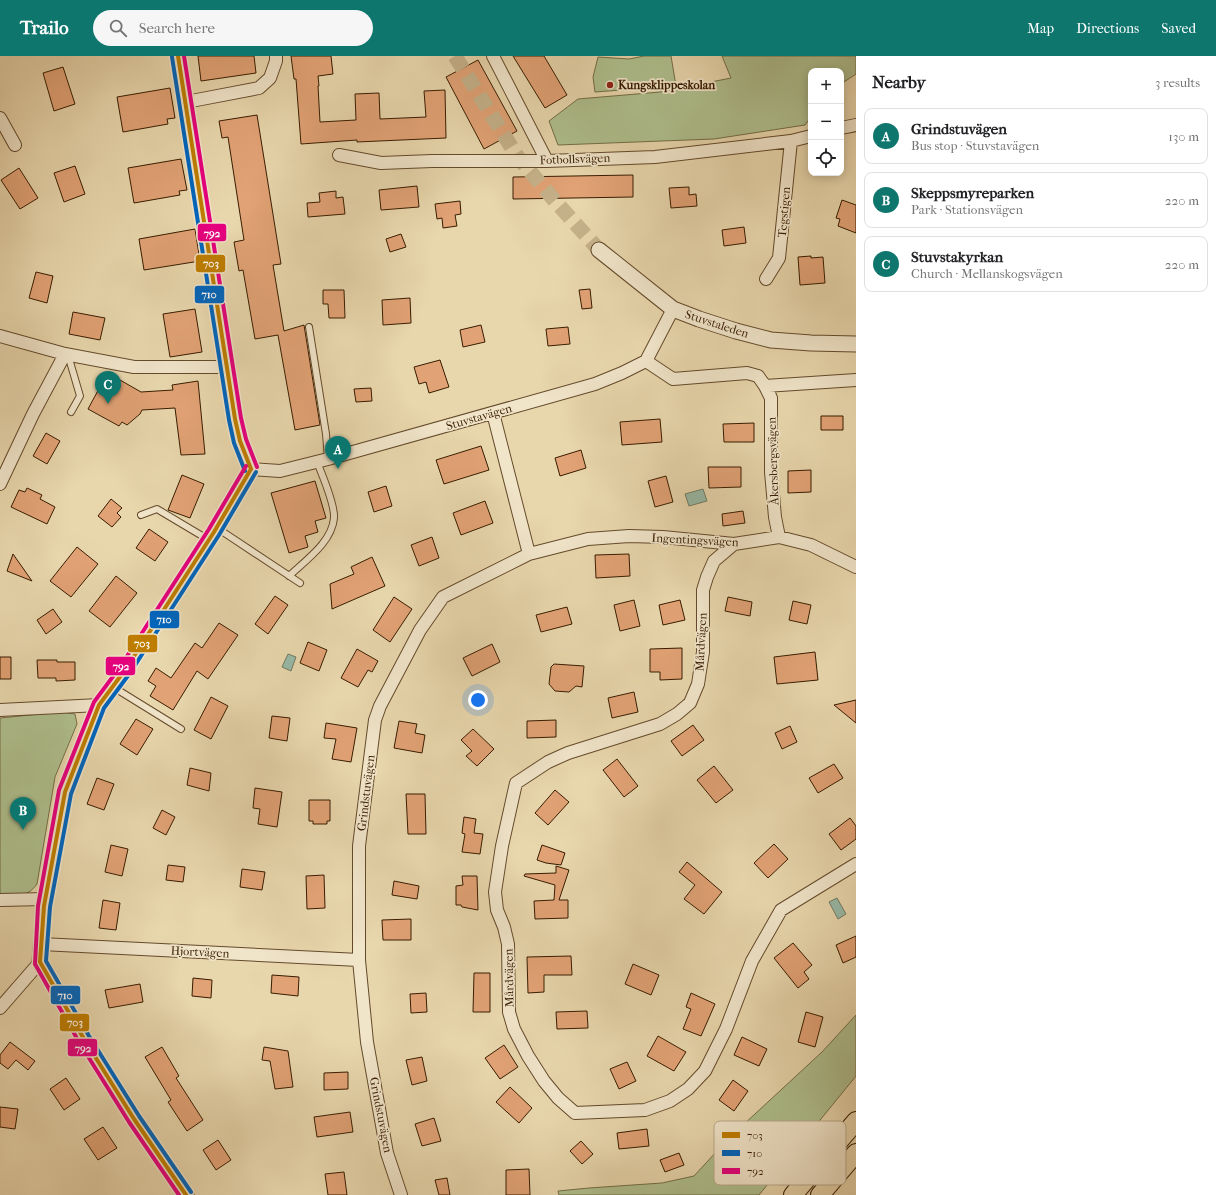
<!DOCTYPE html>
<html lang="en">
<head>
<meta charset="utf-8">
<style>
  body { margin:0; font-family:"IM FELL French Canon",serif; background:#f6f6f6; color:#202124 }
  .controls { position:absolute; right:12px; top:12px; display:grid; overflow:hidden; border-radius:8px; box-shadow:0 2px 10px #0003 }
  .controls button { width:36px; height:36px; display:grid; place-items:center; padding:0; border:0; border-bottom:1px solid #e0e0e0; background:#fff; color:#202124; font:20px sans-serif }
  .you { position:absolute; left:478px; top:644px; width:14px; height:14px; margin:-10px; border:3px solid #fff; border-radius:50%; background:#1a73e8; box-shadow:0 0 0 6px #1a73e833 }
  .badge { display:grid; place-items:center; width:26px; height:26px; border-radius:50%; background:#0f766e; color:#fff; font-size:13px; font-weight:700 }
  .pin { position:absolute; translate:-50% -33px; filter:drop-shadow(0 1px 2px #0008) }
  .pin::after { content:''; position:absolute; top:21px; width:14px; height:12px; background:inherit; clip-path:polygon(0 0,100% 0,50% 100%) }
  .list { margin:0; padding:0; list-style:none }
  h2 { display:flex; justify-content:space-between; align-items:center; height:52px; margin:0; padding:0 16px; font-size:17px }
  h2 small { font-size:13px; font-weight:400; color:#757577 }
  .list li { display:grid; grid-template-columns:26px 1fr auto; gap:12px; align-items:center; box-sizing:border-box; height:56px; margin:0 8px 8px; padding:0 8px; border:1px solid #e0e0e0; border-radius:8px }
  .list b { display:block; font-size:15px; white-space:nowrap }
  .list p { margin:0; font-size:13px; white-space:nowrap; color:#757577 }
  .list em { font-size:13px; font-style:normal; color:#757577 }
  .icon { flex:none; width:22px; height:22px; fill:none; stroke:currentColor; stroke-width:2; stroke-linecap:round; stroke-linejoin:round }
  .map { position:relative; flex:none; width:856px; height:1139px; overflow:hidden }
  header { display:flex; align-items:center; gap:24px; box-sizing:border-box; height:56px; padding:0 20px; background:#0f766e; color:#fff }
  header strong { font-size:19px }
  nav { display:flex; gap:22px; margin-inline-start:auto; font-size:14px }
  .search { width:280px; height:36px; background:#f6f6f6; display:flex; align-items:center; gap:10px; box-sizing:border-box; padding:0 14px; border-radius:22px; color:#757577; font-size:15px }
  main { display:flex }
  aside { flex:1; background:#fff }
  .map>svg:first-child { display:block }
  .green { fill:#afbf8e; stroke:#746e47 }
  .water { fill:#98b9a6; stroke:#727a64 }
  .building { fill:#e1a275; stroke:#381c00 }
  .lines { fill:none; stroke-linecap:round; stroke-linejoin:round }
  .tertiary-tunnel { stroke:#c5b18a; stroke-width:15; stroke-dasharray:15 8; stroke-linecap:butt }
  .service-casing { stroke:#644a2b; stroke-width:8 }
  .minor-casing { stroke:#644a2b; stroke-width:14 }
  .tertiary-casing { stroke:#644a2b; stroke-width:17 }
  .primary-casing { stroke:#381c00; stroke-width:20 }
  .service { stroke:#f0e4c9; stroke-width:6 }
  .minor { stroke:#f0e4c9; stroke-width:12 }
  .tertiary { stroke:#f0e4c9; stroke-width:15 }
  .primary { stroke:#e8d6ac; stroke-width:18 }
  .bus-1-casing { stroke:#f0e4c9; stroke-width:7 }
  .bus-2-casing { stroke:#f0e4c9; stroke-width:7 }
  .bus-3-casing { stroke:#f0e4c9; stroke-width:7 }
  .bus-1 { stroke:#be7d00; stroke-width:4 }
  .bus-2 { stroke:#0065bd; stroke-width:4 }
  .bus-3 { stroke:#e5007d; stroke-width:4 }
  .poi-dot { fill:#8f2418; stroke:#f0e4c9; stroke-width:1.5 }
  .labels { text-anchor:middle; stroke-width:3.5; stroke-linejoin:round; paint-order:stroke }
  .poi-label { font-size:12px; font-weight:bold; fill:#381c00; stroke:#f0e4c9; text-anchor:start }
  .street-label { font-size:12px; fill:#381c00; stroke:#f0e4c9 }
  .key { fill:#f0e4c9; stroke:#b9a88d; stroke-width:1 }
  .key-label { font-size:11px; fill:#381c00 }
  .line-badge { stroke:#f0e4c9; stroke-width:1.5 }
  .badge-label { font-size:11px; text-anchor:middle; font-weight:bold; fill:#fff }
</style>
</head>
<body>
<header>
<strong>Trailo</strong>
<div class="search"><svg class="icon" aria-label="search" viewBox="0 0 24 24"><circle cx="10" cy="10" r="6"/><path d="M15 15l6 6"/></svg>Search here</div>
<nav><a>Map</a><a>Directions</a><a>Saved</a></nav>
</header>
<main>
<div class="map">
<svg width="856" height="1139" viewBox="0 0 856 1139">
  <rect width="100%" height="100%" fill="#e8d6ac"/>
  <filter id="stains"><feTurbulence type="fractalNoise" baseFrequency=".005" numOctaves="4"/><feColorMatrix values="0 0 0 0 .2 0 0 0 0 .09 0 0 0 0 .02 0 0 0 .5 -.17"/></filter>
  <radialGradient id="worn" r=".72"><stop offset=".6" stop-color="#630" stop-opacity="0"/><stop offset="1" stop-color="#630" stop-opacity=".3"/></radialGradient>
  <path class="green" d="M644 0H671L676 30 595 36 593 21 598 1 629 3Z
    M722 0H856V18L841 28V15H811V61L805 69 714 83 558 89 549 65 578 43 660 36 731 22Z
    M61 656 75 658 77 668 55 721 37 828C26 843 16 839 0 838V662Z
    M856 959V1020L759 1139H559L558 1135 589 1132 662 1127 694 1120 729 1082 822 996Z"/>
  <path class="water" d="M703 433 707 445 689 450 685 438Z
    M288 598 296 601 291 615 282 611Z
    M837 842 846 858 838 863 829 846Z"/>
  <path class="building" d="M198 0H254L256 17 201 25Z
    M291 0H331L333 18 318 20 319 30H318L320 66 356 64 355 38 379 37 380 63 426 61 424 35 445 34 446 82 357 86V84L301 88 296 23H294Z
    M513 0H544L567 39 545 52Z
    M478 4 517 75 484 93 446 21Z
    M63 11 75 48 54 55 43 17Z
    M170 32 175 62 167 63 168 68 123 76 117 41Z
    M257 59 281 208 273 209 284 275 304 269 320 369 295 374 278 279 255 283 243 214 239 215 234 186 244 184 228 81 222 82 219 65Z
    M181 103 187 134 179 135 180 139 134 147 128 112Z
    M75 110 85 138 64 146 54 117Z
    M19 112 38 142 20 153 1 124Z
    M633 119V141L513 143V121Z
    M417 130 419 151 381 154 379 134Z
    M689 131V139L696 138 697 150 671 152 669 132Z
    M336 135V142L343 141 345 158 308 161 307 147 320 146 319 137Z
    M842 144 856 149V177L838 170 840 163 836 162Z
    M460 145 461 158 455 159 457 170 443 172 442 162 437 163 435 148Z
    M744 171 746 187 724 190 722 174Z
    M195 173 200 205 144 214 139 183Z
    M401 178 406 191 390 196 386 183Z
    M811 200V202L823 201 825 227 800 229 798 201Z
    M36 216 53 220 47 247 29 242Z
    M590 233 592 252 582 253 579 234Z
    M323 234H344L345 262H329L328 248H323Z
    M410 242 411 267 383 269 382 244Z
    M195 253 202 296 170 301 163 258Z
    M73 256 105 262 100 284 69 278Z
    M481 269 485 286 463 291 460 274Z
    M568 271 570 288 548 290 546 273Z
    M440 304 449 331 429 337 426 326 419 328 414 311Z
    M113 320 141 336 173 334 172 329 198 325 205 398 181 399 175 352 142 354 140 358 127 369 122 366 119 370 88 353 101 329Z
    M371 332 372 345 356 346 354 333Z
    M821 360H843V374H821Z
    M660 363 662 386 622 389 620 366Z
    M754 367V386H724L723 368Z
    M46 377 60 385 47 408 33 400Z
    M481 390 489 414 444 428 436 404Z
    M581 394 586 412 560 420 555 402Z
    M708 411H741V431L709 432Z
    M811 414V436L788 437V415Z
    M182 419 204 428 190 462 168 454Z
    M666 420 673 446 655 451 648 425Z
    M315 425 326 462 315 465 318 476 305 480 308 491 289 497 271 437Z
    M386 430 392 450 374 456 368 436Z
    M27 432 42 439 40 443 55 451 47 468 11 451 19 434 25 436Z
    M111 443 122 452 117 457 121 461 112 471 98 460Z
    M485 445 493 467 461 479 453 457Z
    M743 455 745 467 723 470 722 458Z
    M149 473 168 486 155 505 136 492Z
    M432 481 439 502 419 510 411 489Z
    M77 491 98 508 71 541 50 525Z
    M13 498 32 525 7 515Z
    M629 498 630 520 596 522 595 499Z
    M372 501 385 530 332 553 330 528 354 518 351 511Z
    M116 520 137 537 110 571 89 555Z
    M275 540 288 549 268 578 255 568Z
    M394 541 412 553 390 586 373 574Z
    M728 541 752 546 750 560 725 555Z
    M634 544 640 570 620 575 614 549Z
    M680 544 685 564 663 569 659 549Z
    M793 545 811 549 807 568 789 564Z
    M567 551 572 568 541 576 536 559Z
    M53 553 62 566 46 578 37 564Z
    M219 567 238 579 208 623 197 615 173 654 150 640 156 630 148 625 156 612 171 622 195 587 202 592Z
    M308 586 327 594 319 615 300 607Z
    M492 588 500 606 472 620 463 602Z
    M682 592V623L660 624V616H650V593Z
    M357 593 378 605 372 616 368 614 358 631 341 622Z
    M815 596 818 624 777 628 774 601Z
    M0 601H11V623H0Z
    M37 604H57V606H75V624L56 625V622H38Z
    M554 608 584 610 582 631 576 630 569 636 555 635 549 628 551 611Z
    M634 636 638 656 612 662 608 642Z
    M211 641 228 650 211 683 194 674Z
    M856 644V667L834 649Z
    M272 660 290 662 287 685 269 682Z
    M136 663 153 673 137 699 120 688Z
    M556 664V681L527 682V665Z
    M399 665 417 668 415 677 425 679 422 697 394 692Z
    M326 667 357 672 351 706 332 703 336 683 324 682Z
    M693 669 704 684 682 700 671 685Z
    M790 670 797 686 782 693 775 677Z
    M473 673 494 693 477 710 466 700 472 695 461 684Z
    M617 703 638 730 624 741 603 714Z
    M834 708 843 722 818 737 809 722Z
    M714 710 733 734 716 747 697 724Z
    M190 712 211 717 209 735 187 729Z
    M97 722 114 728 104 754 87 748Z
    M255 732 282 736 277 771 258 768 260 753 253 752Z
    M555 734 569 746 548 769 535 757Z
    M406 738H425L426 778H408Z
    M309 744H330V765H327V768H313V765H309Z
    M162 754 175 761 166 779 153 772Z
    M464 761 476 763 474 777 483 778 480 798 462 796 465 778 462 777Z
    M850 762 856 770V783L841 794 829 778Z
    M774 788 788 803 768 822 754 807Z
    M111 789 128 793 122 820 105 816Z
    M542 789 565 797 561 809 546 807 537 804Z
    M687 806 722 836 704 858 684 843 695 829 679 816Z
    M168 809 185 811 183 826 166 824Z
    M556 810 569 814 559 844H568V862L535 863 534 845 554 844 555 829 524 820 525 818 556 817Z
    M242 813 265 816 262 834 240 831Z
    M324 819 325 852 307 853 306 820Z
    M462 820H477L478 854 462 851 461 849H456V830L463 829Z
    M394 825 419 830 417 843 392 839Z
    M103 844 120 847 116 874 99 872Z
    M411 863V884H383L382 864Z
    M856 880V901L843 907 836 889Z
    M793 887 812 909 804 916 809 923 798 932 774 902Z
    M571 900 572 919H544V936L528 937 527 901Z
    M633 908 659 919 651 939 625 928Z
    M474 917H490V956H473Z
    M272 919 299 921 298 940 271 937Z
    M193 922 212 924 211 942 192 940Z
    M140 928 143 946 109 952 105 934Z
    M426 937 427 956 411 957 410 938Z
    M691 937 715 948 701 980 683 973 691 953 686 951Z
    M587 955 588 972 557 973 556 956Z
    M806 956 823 961 815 991 798 986Z
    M658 980 686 996 674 1015 647 1000Z
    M742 981 767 993 759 1010 734 999Z
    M10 986 35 1005 28 1014 16 1004 8 1013 0 1007V999Z
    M504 989 518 1011 500 1023 485 1002Z
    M162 991 179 1020 176 1022 203 1064 187 1075 168 1046 171 1044 145 1001Z
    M264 991 288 995 293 1031 275 1033 270 1005 262 1004Z
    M422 1001 427 1025 412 1029 406 1004Z
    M627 1006 636 1025 619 1033 610 1013Z
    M348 1016V1033L324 1034V1017Z
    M66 1022 80 1043 64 1054 50 1033Z
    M733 1024 748 1035 734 1055 719 1044Z
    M510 1031 532 1052 519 1067 496 1046Z
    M0 1051 18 1053 15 1073 0 1071Z
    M350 1056 353 1076 317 1081 314 1061Z
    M434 1062 441 1085 422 1090 415 1068Z
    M103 1071 117 1092 98 1104 84 1083Z
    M647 1073 649 1090 619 1093 617 1077Z
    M218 1084 231 1104 216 1114 203 1094Z
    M581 1085 593 1098 582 1108 570 1095Z
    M679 1097 684 1109 665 1116 660 1104Z
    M529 1113 530 1139H506V1114Z
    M344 1116 347 1139H328L325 1118Z
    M447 1122 450 1139H439L435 1124Z"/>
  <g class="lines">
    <path class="tertiary-tunnel" d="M455 0 517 100 555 145 599 194"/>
    <g class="service-casing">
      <path id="service" d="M309 271 326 378 328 403
        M68 299 80 340 71 356
        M141 459 157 453 209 484
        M217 472 300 527
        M289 520C306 504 332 486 334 462 335 450 322 418 317 406
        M113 631 181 673"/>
    </g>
    <g class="minor-casing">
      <path id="minor" d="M493 0 547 105
        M186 46 259 32 270 22 276 5V0
        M0 62 15 89
        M841 72 856 69
        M339 99 381 107 432 105H547L655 101 791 85 811 80
        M766 223 779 202 791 85
        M0 280 65 298 134 311H227
        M646 305 673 323 747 317 758 320 765 330 771 342V416L775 461 779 481
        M765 330 856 324
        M251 413 280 415 328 403 595 328 622 317 646 305 673 253
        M0 428 33 358 65 298
        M734 488 714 505 707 521 703 534V596L698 628 690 647 677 658 660 668 568 697 548 706 516 727 502 790 495 836 497 854 504 871 508 888 509 956 514 973 528 1000 544 1025 558 1042 575 1057 645 1054 670 1045 688 1033 705 1015 726 973 752 905 781 854 856 808
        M529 498 588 483 629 480 663 481 734 488 779 481 811 489 856 511
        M0 654 99 649
        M0 844 46 843
        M41 888 359 904
        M0 952 40 906
        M401 1139 387 1097 367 986 359 904V790L375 664 380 650 420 574 443 541 529 498 493 357"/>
    </g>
    <g class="tertiary-casing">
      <path id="tertiary" d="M178 0 235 363 240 385 251 413 214 476 125 614 99 649 65 736 44 850 40 906 84 983 134 1063 186 1139
        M599 194 673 253 699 263 736 275 771 284 811 287 856 288"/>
    </g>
    <g class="primary-casing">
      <path id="primary" d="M793 1139 856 1065
        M820 1139 856 1097"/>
    </g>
    <use href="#service" class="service"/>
    <use href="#minor" class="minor"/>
    <use href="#tertiary" class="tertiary"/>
    <use href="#primary" class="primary"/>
    <g class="bus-1-casing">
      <path id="bus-1" d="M178 0 235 363 240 385 251 413
        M186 1139 134 1063 84 983 40 906 44 850 65 736 99 649 125 614 214 476 251 413"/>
    </g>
    <g class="bus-2-casing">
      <path id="bus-2" d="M172 1 229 364 234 387 245 415
        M191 1136 139 1060 89 980 46 905 50 851 71 738 104 652 130 617 219 479 256 416"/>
    </g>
    <g class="bus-3-casing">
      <path id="bus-3" d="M184 0 241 362 246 383 257 411
        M179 1139 129 1066 79 986 35 908 38 850 59 734 94 646 120 611 209 473 246 410"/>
    </g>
    <use href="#bus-1" class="bus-1"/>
    <use href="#bus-2" class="bus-2"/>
    <use href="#bus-3" class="bus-3"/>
  </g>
  <circle class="poi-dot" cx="610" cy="29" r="4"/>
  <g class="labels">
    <g class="poi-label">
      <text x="618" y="33">Kungsklippeskolan</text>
    </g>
    <g class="street-label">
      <text transform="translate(575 103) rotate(-2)" y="4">Fotbollsvägen</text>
      <text transform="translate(784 156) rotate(-85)" y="4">Tegstigen</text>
      <text transform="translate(717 268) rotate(18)" y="4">Stuvstaleden</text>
      <text transform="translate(479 361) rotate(-16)" y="4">Stuvstavägen</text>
      <text transform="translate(773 405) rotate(-92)" y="4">Åkersbergsvägen</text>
      <text transform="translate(695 484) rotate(3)" y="4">Ingentingsvägen</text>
      <text transform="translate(701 586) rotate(-87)" y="4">Mårdvägen</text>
      <text transform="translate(366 737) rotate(-83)" y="4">Grindstuvägen</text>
      <text transform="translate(200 896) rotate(3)" y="4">Hjortvägen</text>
      <text transform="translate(509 922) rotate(-91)" y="4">Mårdvägen</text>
      <text transform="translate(381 1059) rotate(79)" y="4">Grindstuvägen</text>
    </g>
  </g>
  <rect x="714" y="1065" width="132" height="64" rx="6" class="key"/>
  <rect x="722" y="1076" width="18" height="6" fill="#be7d00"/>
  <rect x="722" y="1094" width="18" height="6" fill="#0065bd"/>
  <rect x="722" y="1112" width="18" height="6" fill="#e5007d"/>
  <g class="key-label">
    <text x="747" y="1083">703</text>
    <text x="747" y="1101">710</text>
    <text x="747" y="1119">792</text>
  </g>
  <g class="line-badge">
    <rect x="197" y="167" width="30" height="19" rx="4" fill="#e5007d"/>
    <rect x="195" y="198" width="31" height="19" rx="4" fill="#be7d00"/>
    <rect x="194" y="229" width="31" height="19" rx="4" fill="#0065bd"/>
    <rect x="149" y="554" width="31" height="19" rx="4" fill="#0065bd"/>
    <rect x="127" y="578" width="31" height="19" rx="4" fill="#be7d00"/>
    <rect x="105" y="600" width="31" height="20" rx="4" fill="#e5007d"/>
    <rect x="50" y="929" width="31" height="20" rx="4" fill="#0065bd"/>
    <rect x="59" y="957" width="31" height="19" rx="4" fill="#be7d00"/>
    <rect x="67" y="982" width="31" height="19" rx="4" fill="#e5007d"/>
  </g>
  <g class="badge-label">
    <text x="212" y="181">792</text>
    <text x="211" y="211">703</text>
    <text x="209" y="242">710</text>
    <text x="164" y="567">710</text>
    <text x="142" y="591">703</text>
    <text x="121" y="614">792</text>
    <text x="65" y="943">710</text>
    <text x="75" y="970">703</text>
    <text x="83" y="996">792</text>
  </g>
  <rect width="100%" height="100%" filter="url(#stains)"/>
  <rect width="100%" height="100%" fill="url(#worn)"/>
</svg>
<div class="controls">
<button>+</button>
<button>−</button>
<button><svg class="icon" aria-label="locate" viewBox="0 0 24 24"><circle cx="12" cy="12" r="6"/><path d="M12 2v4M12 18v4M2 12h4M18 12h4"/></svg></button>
</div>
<div class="you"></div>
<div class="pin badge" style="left:338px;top:413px">A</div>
<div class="pin badge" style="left:23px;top:774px">B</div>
<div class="pin badge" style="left:108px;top:348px">C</div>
</div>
<aside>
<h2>Nearby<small>3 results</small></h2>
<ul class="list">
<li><span class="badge">A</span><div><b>Grindstuvägen</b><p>Bus stop · Stuvstavägen</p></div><em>130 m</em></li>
<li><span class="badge">B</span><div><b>Skeppsmyreparken</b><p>Park · Stationsvägen</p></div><em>220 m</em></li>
<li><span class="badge">C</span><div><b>Stuvstakyrkan</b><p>Church · Mellanskogsvägen</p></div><em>220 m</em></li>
</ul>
</aside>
</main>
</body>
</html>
